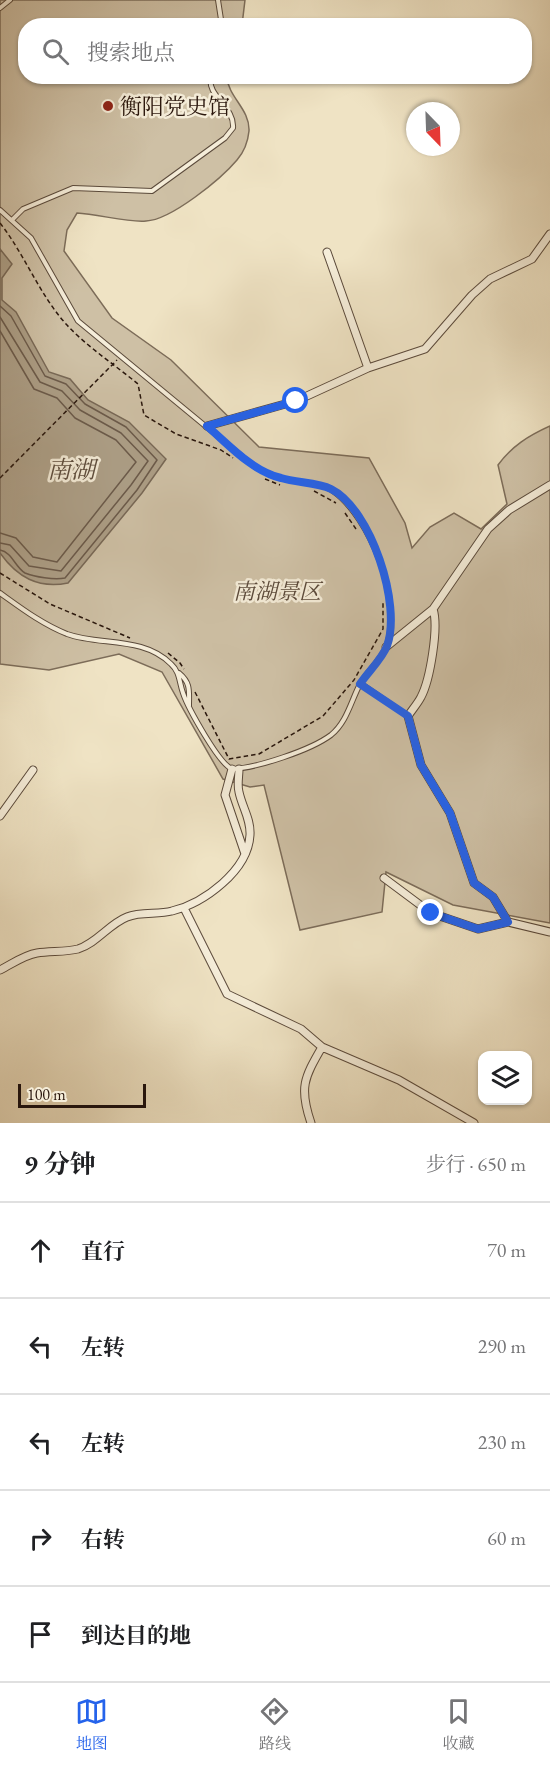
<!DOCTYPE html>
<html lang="zh">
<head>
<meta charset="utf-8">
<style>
  body { margin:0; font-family:"EB Garamond","Noto Serif SC",serif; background:#f2f2f2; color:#202124 }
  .controls { position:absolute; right:18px; bottom:18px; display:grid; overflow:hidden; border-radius:12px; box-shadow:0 2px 4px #0004 }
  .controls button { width:54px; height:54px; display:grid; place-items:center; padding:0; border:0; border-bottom:2px solid #e0e0e0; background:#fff; color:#202124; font:30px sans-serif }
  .compass { position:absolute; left:406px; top:102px; width:54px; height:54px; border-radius:50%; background:#fff; box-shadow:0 2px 4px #0004; rotate:157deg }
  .scale { position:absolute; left:18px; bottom:15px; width:128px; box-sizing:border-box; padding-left:6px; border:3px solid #2a170d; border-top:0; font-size:16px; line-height:21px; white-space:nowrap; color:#2a170d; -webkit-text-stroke:4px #f5edd9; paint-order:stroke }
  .stop { position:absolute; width:18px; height:18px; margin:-14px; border:4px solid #2563eb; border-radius:50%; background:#fff }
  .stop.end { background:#2563eb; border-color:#fff; box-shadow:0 2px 6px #0008 }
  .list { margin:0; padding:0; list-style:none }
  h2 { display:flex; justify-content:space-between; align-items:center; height:78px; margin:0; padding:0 24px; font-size:26px }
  h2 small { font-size:20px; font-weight:400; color:#757577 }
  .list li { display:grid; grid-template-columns:39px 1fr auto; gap:18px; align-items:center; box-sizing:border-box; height:96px; padding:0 24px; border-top:2px solid #e0e0e0 }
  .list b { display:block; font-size:22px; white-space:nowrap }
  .list em { font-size:20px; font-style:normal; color:#757577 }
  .icon { flex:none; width:33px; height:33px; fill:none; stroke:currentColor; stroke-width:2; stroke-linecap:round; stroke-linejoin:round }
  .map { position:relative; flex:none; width:550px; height:1123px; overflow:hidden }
  .search { position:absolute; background:#fff; box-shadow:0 2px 4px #0004; left:18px; right:18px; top:18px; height:66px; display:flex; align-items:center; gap:15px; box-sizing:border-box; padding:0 21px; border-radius:24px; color:#757577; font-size:22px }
  .sheet { height:558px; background:#fff }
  nav { display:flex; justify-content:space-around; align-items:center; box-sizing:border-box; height:84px; border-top:2px solid #e0e0e0; background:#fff; font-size:16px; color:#757577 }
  nav a { display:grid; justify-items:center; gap:3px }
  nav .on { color:#2563eb }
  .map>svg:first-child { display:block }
  .green { fill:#cec0a5; stroke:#7c6c59; stroke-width:1.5 }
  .water { fill:#ac9e86; stroke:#786856; stroke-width:1.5 }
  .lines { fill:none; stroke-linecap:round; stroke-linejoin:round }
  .shore { stroke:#6b5a4a; stroke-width:1.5 }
  .lane-casing { stroke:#5b4a3b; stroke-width:6 }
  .street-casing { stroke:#5b4a3b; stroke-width:9 }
  .path { stroke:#2a170d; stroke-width:1.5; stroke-dasharray:4.5 3; stroke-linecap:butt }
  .lane { stroke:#f5edd9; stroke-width:4 }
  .street { stroke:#f5edd9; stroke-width:7 }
  .route { stroke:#2563eb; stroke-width:8 }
  .poi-dot { fill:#8f2418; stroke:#f5edd9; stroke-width:2 }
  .labels { text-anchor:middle; stroke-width:5; stroke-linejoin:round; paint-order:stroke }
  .poi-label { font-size:22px; fill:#2a170d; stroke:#f5edd9; text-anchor:start }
  .park-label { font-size:22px; font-style:italic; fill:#5b4a3b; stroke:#f5edd9 }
  .water-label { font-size:24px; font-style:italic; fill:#5e4d3d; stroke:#f5edd9 }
</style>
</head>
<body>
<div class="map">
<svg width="550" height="1123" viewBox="0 0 550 1123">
  <rect width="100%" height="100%" fill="#efe3c4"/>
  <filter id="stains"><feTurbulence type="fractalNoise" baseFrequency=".00333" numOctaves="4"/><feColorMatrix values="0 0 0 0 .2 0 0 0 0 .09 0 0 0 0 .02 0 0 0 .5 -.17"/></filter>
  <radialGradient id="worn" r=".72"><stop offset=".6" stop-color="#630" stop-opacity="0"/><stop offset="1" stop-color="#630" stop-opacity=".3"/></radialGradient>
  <path class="green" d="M0 0H245L242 25 26 26V76L227 77C228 97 250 109 249 131 248 141 244 152 237 160 221 179 171 220 146 221 129 223 98 214 77 213L67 230 64 251 112 318 171 360 259 447 369 458 405 523 412 548 430 527 454 513 481 529 507 504 498 465C512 446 528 436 550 426V923L453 905 386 872 382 912 300 930 264 785 250 787 223 779 162 672 119 654 49 670 0 664Z"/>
  <path class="water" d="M0 249 12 264 2 278V300L16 312 49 372 70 379 88 400 129 422 166 459 142 493 68 583C38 589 17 577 0 553Z"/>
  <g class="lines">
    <path class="shore" d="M0 306 11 316 45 376 66 384 85 404 126 427 157 460 137 490 65 578C54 580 35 577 25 573 15 567 12 552 0 550
      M0 317 40 382 62 391 80 410 121 433 148 461 131 485 61 571 29 566 10 545 0 543
      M0 331 34 389 57 398 75 418 116 440 136 462 57 562 33 557 16 538 0 533"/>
    <g class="lane-casing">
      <path id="lane" d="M218 0 222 26
        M0 8 10 0
        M0 210 31 238 78 321 255 467C263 471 271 475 280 478 296 483 319 481 333 491 370 517 404 603 386 647 381 660 367 671 360 684 351 701 347 722 331 735 311 750 257 768 232 769 219 764 188 708 183 693 179 682 180 672 171 664 143 636 100 646 67 634 42 624 21 608 0 593
        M12 220 23 209 73 188 152 191 225 138 233 128C235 106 206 97 211 76
        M179 673C191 683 189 691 189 706
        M360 683 408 716"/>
    </g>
    <g class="street-casing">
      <path id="street" d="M327 252 368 368
        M207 426 296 401 368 368 425 349 472 295 490 279 532 259 550 234
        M433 609C439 627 430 680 421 697 418 703 412 710 408 716L421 765 450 813 474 883 493 897 508 922
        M386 647 433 609 488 529 509 510 550 485
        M232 769 225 795 245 854
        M0 816 33 770
        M384 878 431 913 478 929 508 922 550 932
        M184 908 227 994 301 1029 322 1047 399 1080 474 1123
        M0 970C12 964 24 955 37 953 50 951 66 952 78 949 97 943 109 924 127 917 141 911 158 915 172 911 204 903 248 871 250 835 251 819 242 807 239 792 237 785 239 776 239 769
        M311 1123C299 1088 304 1078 322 1047"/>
    </g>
    <path class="path" d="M0 223C25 255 39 294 66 324 86 346 115 365 138 384L144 415 176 434 221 450 233 458
      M0 478 117 360
      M265 479 280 485
      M314 491 336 503
      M345 513 356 529
      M0 573 50 604 130 638
      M168 653 180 663 184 669
      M195 692 229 759 259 754 323 716 354 680 383 629V602"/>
    <use href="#lane" class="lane"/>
    <use href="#street" class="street"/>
  </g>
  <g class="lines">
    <path class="route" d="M296 401 207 426C229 445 252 471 281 478 297 483 317 482 331 489 371 509 402 605 387 646 382 659 368 672 360 684L408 716 421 765 450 813 474 883 493 897 508 922 478 929 431 913"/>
  </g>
  <circle class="poi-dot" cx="108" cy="106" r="6"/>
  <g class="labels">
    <g class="poi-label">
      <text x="120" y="114">衡阳党史馆</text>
    </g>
    <g class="park-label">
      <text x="277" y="599">南湖景区</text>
    </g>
    <g class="water-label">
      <text x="71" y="478">南湖</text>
    </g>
  </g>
  <rect width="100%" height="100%" filter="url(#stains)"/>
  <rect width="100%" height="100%" fill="url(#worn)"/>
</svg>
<div class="controls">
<button><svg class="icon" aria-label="layers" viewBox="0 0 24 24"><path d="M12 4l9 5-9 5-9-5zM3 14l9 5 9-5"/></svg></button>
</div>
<svg class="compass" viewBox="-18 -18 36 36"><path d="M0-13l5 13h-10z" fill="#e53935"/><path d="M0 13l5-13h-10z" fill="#757577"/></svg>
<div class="scale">100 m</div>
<div class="stop" style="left:296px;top:401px"></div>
<div class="stop end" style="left:431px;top:913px"></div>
<div class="search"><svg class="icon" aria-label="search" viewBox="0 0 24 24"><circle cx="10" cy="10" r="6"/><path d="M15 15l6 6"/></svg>搜索地点</div>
</div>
<section class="sheet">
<h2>9 分钟<small>步行 · 650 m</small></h2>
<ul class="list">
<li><svg class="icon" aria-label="ahead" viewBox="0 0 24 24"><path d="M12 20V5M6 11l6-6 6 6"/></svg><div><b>直行</b></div><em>70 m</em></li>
<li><svg class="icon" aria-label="left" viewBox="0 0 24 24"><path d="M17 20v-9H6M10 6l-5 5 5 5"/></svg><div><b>左转</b></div><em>290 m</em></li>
<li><svg class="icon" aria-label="left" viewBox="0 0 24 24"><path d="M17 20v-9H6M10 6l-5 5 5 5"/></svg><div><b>左转</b></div><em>230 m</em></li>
<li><svg class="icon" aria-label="right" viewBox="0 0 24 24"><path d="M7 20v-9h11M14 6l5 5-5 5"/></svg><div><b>右转</b></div><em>60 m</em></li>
<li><svg class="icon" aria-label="arrive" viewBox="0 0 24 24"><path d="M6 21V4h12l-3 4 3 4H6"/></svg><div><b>到达目的地</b></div></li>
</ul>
</section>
<nav>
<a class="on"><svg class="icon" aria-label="map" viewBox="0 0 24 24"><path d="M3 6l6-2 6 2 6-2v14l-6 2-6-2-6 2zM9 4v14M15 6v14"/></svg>地图</a>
<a><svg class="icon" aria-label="directions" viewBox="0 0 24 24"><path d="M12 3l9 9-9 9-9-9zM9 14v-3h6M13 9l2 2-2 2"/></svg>路线</a>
<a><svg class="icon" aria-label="saved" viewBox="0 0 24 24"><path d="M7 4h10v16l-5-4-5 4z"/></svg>收藏</a>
</nav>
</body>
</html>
